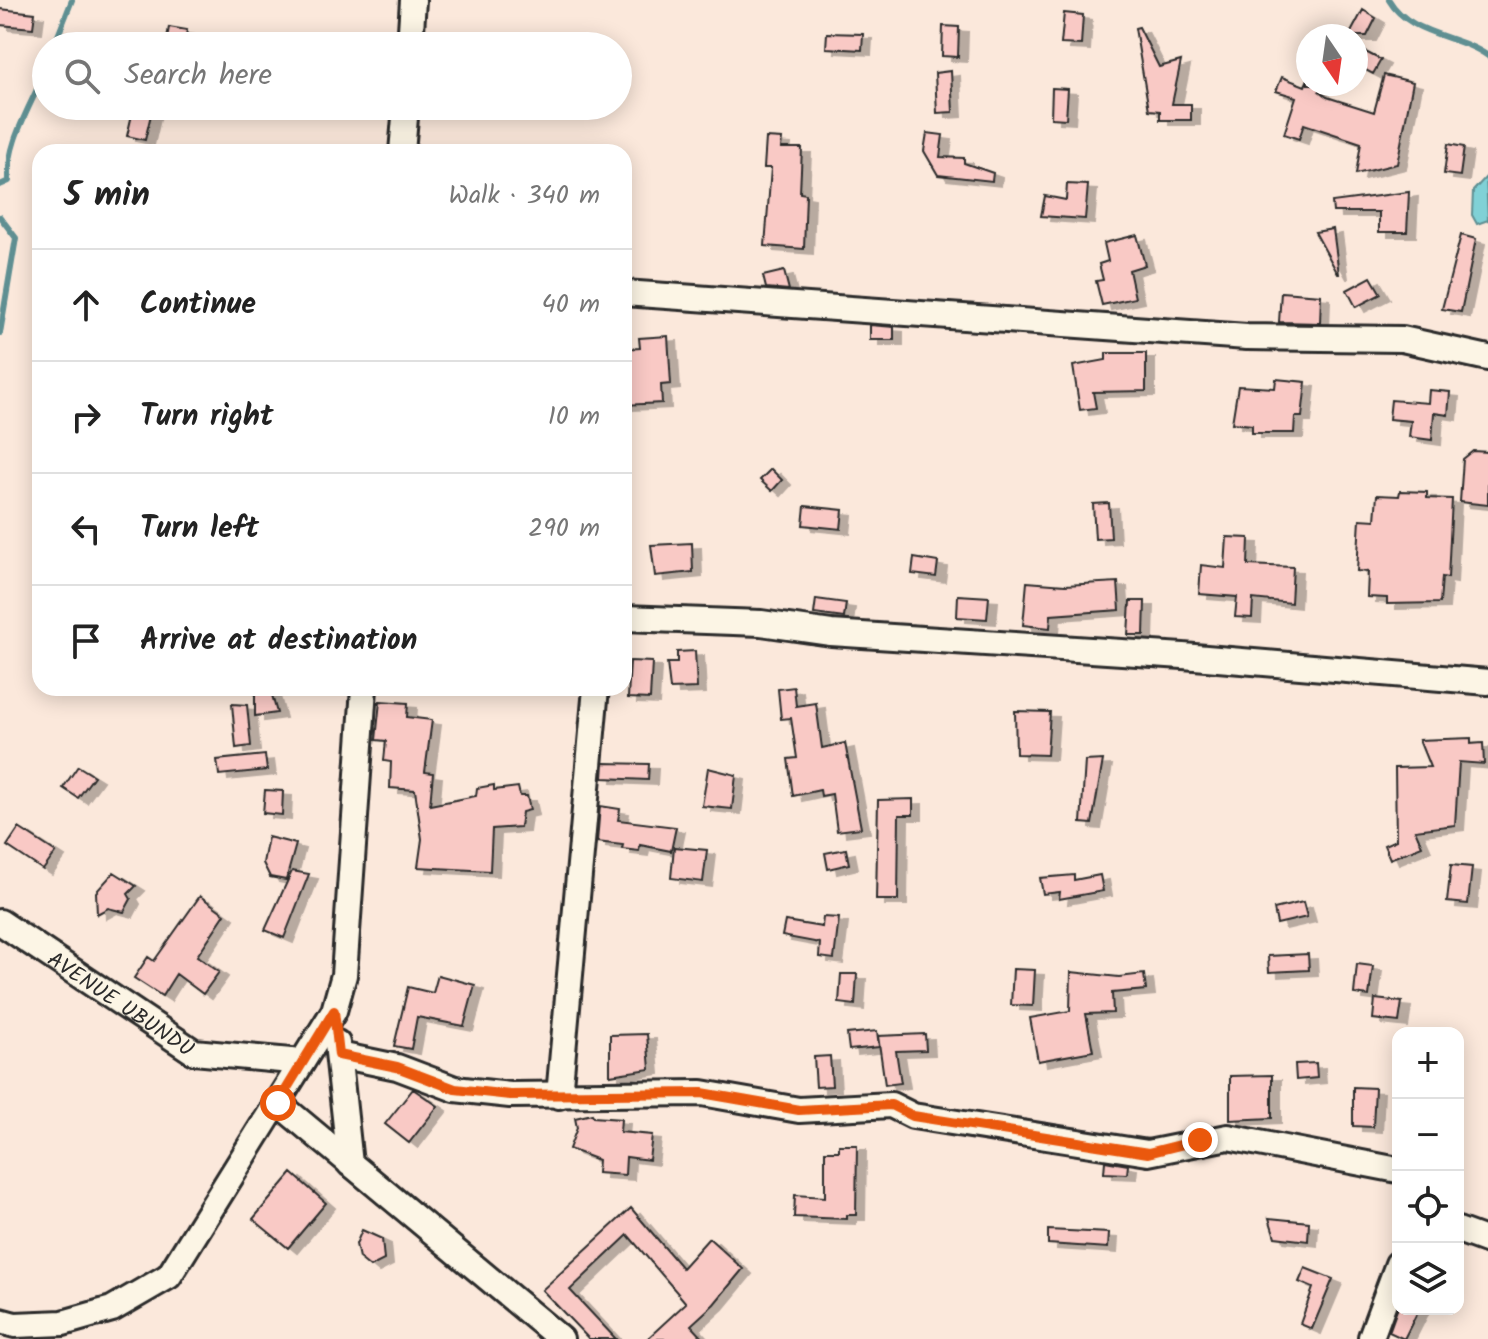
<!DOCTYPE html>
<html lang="en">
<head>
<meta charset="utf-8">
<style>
  body { margin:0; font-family:Kalam,sans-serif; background:#f6f6f6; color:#222 }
  .controls { position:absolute; right:24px; bottom:24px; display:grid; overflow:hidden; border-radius:16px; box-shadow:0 4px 20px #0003 }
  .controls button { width:72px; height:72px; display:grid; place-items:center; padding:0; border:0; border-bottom:2px solid #e0e0e0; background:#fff; color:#222; font:40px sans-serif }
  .compass { position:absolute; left:1296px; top:24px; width:72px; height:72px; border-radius:50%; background:#fff; box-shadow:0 4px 20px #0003; rotate:167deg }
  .stop { position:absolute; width:24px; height:24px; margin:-18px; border:6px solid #ea580c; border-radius:50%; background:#fff }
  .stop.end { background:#ea580c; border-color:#fff; box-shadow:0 2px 8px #0008 }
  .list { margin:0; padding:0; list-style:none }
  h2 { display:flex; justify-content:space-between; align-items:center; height:104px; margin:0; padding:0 32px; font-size:34px }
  h2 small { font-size:26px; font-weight:400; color:#767676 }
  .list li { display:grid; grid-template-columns:52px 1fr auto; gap:24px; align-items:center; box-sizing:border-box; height:112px; padding:0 32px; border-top:2px solid #e0e0e0 }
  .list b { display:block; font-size:30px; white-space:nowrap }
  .list em { font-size:26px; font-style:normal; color:#767676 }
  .icon { flex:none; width:44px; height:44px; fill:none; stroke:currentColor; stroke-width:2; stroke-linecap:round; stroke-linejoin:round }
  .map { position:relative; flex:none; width:1488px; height:1339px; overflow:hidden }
  .search { position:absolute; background:#fff; box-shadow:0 4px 20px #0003; left:32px; top:32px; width:600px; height:88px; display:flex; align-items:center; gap:20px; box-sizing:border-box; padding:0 28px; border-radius:44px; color:#767676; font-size:30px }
  .panel { position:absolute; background:#fff; box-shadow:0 4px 20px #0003; left:32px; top:144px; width:600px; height:552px; border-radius:24px }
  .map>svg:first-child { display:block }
  .water { fill:#80d1d6; stroke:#5e8f92; stroke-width:2 }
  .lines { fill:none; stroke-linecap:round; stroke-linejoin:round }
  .stream { stroke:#5e8f92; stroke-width:6 }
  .building { fill:#f9c9c5; stroke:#2b2b2b; stroke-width:2; filter:url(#shadow) }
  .street-casing { stroke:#2b2b2b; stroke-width:30 }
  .street { stroke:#fcf5e5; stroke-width:24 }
  .route { stroke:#ea580c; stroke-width:10 }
  .labels { text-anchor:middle; stroke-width:6; stroke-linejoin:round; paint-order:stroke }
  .street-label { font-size:22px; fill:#2b2b2b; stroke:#fcf5e5 }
</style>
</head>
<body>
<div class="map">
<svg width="1488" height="1339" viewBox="0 0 1488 1339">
  <defs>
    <filter id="shadow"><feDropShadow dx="9" dy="5" stdDeviation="0" flood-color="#0004"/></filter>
  </defs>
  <rect width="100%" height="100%" fill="#fbe8db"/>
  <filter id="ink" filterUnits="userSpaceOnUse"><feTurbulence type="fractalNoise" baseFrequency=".0125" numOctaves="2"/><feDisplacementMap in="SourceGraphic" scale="16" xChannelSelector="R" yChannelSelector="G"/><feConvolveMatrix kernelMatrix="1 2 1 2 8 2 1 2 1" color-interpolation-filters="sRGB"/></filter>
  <g filter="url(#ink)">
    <path class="water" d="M1486 177 1488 220 1477 224 1472 215 1473 191Z"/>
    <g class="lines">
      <path class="stream" d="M1389 0C1410 36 1458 34 1488 56
        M54 46 72 0
        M0 185 9 181C6 141 32 106 46 68
        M0 217 16 238 0 333"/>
    </g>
    <path class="building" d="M0 9 35 13 33 28 0 25Z
      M1363 10 1376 18 1367 36H1349Z
      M1064 13 1083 15 1081 45 1061 44Z
      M943 26 959 27 958 57 942 56Z
      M169 27 187 30 184 46 166 44Z
      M1139 27 1159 67 1181 61 1172 104H1191V120H1160V111L1149 110 1135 28Z
      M827 33 863 34 862 50 826 48Z
      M1356 47 1381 60 1373 74 1356 65Z
      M951 71 953 112 937 113 935 73Z
      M1384 75 1413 82 1397 164 1356 174 1361 143 1304 124 1299 139 1284 134 1296 97 1276 91 1282 77 1305 86 1308 79V84H1322L1319 91 1327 97 1374 112Z
      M1052 88 1068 89 1066 119 1051 118Z
      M134 106H153L145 140 127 136Z
      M927 133 943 135 940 157 964 158V163L993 173 992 181 938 175 924 151Z
      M766 138 782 139 781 148H802L800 193 806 194 804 249 765 246 771 168H764Z
      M1448 144 1464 147 1460 176 1444 174Z
      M1067 184 1088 185 1085 219 1041 216 1045 196 1066 200Z
      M1409 192 1407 232H1379V212H1333L1332 202Z
      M1333 229 1339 274H1338L1315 232Z
      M1137 235 1145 265 1129 270 1135 298 1102 305 1096 281 1103 280 1099 264 1108 261 1104 243Z
      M1461 235 1476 239 1461 312 1442 309Z
      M784 271 789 290 766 288 763 276Z
      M1371 277 1381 294 1356 307 1347 290Z
      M1281 292 1321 295 1320 323 1279 322Z
      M870 325 894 327V340H870Z
      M668 336 671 384 661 385 662 403 624 405V349L640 348 639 338Z
      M1106 353H1146V391L1093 392 1096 408 1080 410 1073 366 1106 360Z
      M1276 379 1306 382 1302 417H1295L1294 433H1252V425L1232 423 1238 386 1275 388Z
      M1429 390 1450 392 1448 415 1434 413 1432 440 1409 437 1411 421 1389 419 1391 400 1428 403Z
      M1473 451 1488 452V505L1460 502 1463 459Z
      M771 469 782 480 772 491 760 480Z
      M1400 491 1427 492V498L1452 499 1448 578 1442 577 1440 603 1387 604V598L1367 597 1368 572 1357 571 1360 519 1375 520 1377 495 1399 496Z
      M1109 503 1111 538 1095 539 1093 504Z
      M805 506 843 510 841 529 803 525Z
      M1227 537 1249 538 1248 565 1293 567 1291 603 1253 599 1252 618 1235 617 1237 597 1199 594 1201 565 1225 568Z
      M692 543 693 572 655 576 651 545Z
      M914 558 938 562 936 577 912 574Z
      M1027 582 1065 585 1118 582 1120 610 1051 615 1050 628 1023 625Z
      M958 595 989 597 987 619 957 617Z
      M816 599 846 603 844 618 814 614Z
      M1130 601H1145L1144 635H1128Z
      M695 651 697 688 670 689 667 663H677V652Z
      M630 661 652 662 650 699 628 698Z
      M794 687 796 706 816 703 822 748 845 743 861 828 837 831 832 794 821 796 820 790 793 796 788 759 797 758 791 718 781 719 778 689Z
      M255 688H270L277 713 255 716Z
      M380 701 408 703 407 717 432 720 425 772 433 773 430 805 476 796 477 788 494 785V790L518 787 520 796H527L530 810 522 812 520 827 492 829 490 871 418 867 422 839 415 790 390 788 391 762 384 761 386 741 376 740Z
      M232 704 247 705 251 746 236 748Z
      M1015 711 1050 712 1047 755 1016 754Z
      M1471 738V744L1483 743 1484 764 1459 762 1455 825 1415 830 1422 846 1390 859 1384 845 1396 840 1395 768 1430 767 1419 740Z
      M265 755 267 770 219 775 217 760Z
      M1103 760 1092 824 1081 823 1085 761Z
      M604 763 649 764 648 780 603 778Z
      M78 766 94 776 78 798 63 788Z
      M708 768 736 775 732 809 702 806Z
      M265 790 283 791 282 815 263 813Z
      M913 799V815H899L898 900H876L878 800Z
      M600 806 620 809 618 820 676 827 671 851 640 845 639 851 622 849 623 845 597 842Z
      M19 828 56 852 43 870 7 846Z
      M268 837 296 844 286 880 270 877 263 863Z
      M674 847 707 850 703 882 671 878Z
      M846 849 849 864 828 869 825 853Z
      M1451 865 1472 867 1468 904 1447 902Z
      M292 871 309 874 284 938 265 930Z
      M114 872 136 886 128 894 131 899 124 912 108 908 97 914 96 892Z
      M1074 875V880L1100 875 1103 891 1059 899 1060 892 1043 894 1040 878Z
      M200 896 225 914 197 956 219 972 203 994 176 974 162 996 134 978 148 957 154 961Z
      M1303 902 1307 917 1277 924 1274 909Z
      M823 917 839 918 834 959 819 957 820 943 782 936 785 921 822 927Z
      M1308 954 1309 970 1269 972 1268 956Z
      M1357 964 1373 966 1369 996 1354 994Z
      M1013 969 1035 970 1033 1006 1011 1005Z
      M1071 972 1119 977 1144 974 1146 990 1112 993 1113 1013 1086 1014 1093 1051 1038 1061 1030 1018 1070 1011Z
      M841 974H857L855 1005 839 1003Z
      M438 975 475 985 464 1026 417 1017 411 1049 394 1046 408 987 433 993Z
      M1375 999 1402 1002 1399 1022 1373 1019Z
      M877 1031 879 1047 849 1050 847 1034Z
      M647 1034 650 1069 610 1075V1035Z
      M925 1034 926 1050 896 1051 901 1083 885 1085 878 1036Z
      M830 1056 832 1086 816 1087 814 1057Z
      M1316 1063 1317 1078 1296 1080 1295 1064Z
      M1272 1075V1118L1230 1120V1076Z
      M1353 1087 1375 1088 1373 1127 1353 1126Z
      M413 1089 438 1106 409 1143 385 1124Z
      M592 1114 593 1117 621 1119 620 1132 652 1135 649 1160 626 1157 625 1175 597 1173 598 1160 569 1149 577 1128 575 1118Z
      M839 1145H857L856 1215H847V1219L794 1217 795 1195 825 1197V1151H839Z
      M1105 1161 1128 1165 1127 1174 1104 1173Z
      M292 1173 326 1203 288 1248 253 1219Z
      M631 1208 682 1268 709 1238 743 1269 714 1304 691 1325 704 1339H647L686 1303 628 1235 570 1290 616 1339H589L542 1290Z
      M1269 1218 1309 1222 1308 1241 1275 1237Z
      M362 1230 382 1239 384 1260 370 1267 359 1258 356 1244Z
      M1048 1230 1109 1233 1108 1248 1048 1244Z
      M1305 1268 1333 1279 1312 1329 1300 1324 1313 1288 1299 1282Z
      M1398 1307 1419 1309 1404 1339 1389 1332Z"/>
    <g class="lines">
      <g class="street-casing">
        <g id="street">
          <path d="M410 46 413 0"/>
          <path d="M402 152 406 106"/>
          <path d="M624 293 1247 337 1402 339 1488 358"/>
          <path d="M624 618 761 623 831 633 1183 656 1488 682"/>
          <path id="s1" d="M0 922 194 1052 302 1062"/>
          <path d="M337 1043 350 1164"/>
          <path d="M339 1055 397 1067 455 1089 510 1095 702 1093 799 1110 891 1105 913 1116 1148 1153 1228 1137 1398 1170"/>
          <path d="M559 1096 596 688"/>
          <path d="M278 1103 561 1339"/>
          <path d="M1458 1230 1488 1241"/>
          <path d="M0 1321 15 1325 63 1323 112 1309 169 1276 334 1011 344 975 364 688"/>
          <path d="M1371 1337 1398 1264"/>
        </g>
      </g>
      <use href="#street" class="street"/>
    </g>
  </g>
  <g class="lines" filter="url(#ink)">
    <path class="route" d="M278 1103 334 1011 339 1055 397 1067 455 1089 510 1095 702 1093 799 1110 891 1105 913 1116 1148 1153 1200 1140"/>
  </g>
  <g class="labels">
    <g class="street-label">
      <text dy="8" stroke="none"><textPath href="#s1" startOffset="146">AVENUE UBUNDU</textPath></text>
    </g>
  </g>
</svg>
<div class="controls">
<button>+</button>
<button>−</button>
<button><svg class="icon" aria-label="locate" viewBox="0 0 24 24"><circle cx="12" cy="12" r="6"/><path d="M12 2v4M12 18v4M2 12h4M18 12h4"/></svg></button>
<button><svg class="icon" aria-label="layers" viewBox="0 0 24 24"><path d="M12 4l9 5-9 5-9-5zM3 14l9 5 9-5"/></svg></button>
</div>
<svg class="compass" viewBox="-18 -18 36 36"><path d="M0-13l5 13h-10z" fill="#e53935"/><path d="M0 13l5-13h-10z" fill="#767676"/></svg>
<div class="stop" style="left:278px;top:1103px"></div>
<div class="stop end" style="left:1200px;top:1140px"></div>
<div class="search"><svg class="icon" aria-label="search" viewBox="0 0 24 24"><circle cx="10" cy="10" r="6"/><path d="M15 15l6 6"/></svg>Search here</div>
<section class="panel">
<h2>5 min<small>Walk · 340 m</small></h2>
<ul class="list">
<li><svg class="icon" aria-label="ahead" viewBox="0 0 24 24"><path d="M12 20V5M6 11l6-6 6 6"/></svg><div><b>Continue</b></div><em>40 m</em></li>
<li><svg class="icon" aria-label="right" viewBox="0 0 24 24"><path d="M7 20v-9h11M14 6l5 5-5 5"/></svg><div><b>Turn right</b></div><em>10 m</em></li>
<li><svg class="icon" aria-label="left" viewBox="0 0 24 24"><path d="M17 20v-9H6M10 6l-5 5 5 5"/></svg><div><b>Turn left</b></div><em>290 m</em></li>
<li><svg class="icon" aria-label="arrive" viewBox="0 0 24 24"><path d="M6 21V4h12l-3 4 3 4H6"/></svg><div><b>Arrive at destination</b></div></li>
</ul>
</section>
</div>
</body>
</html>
